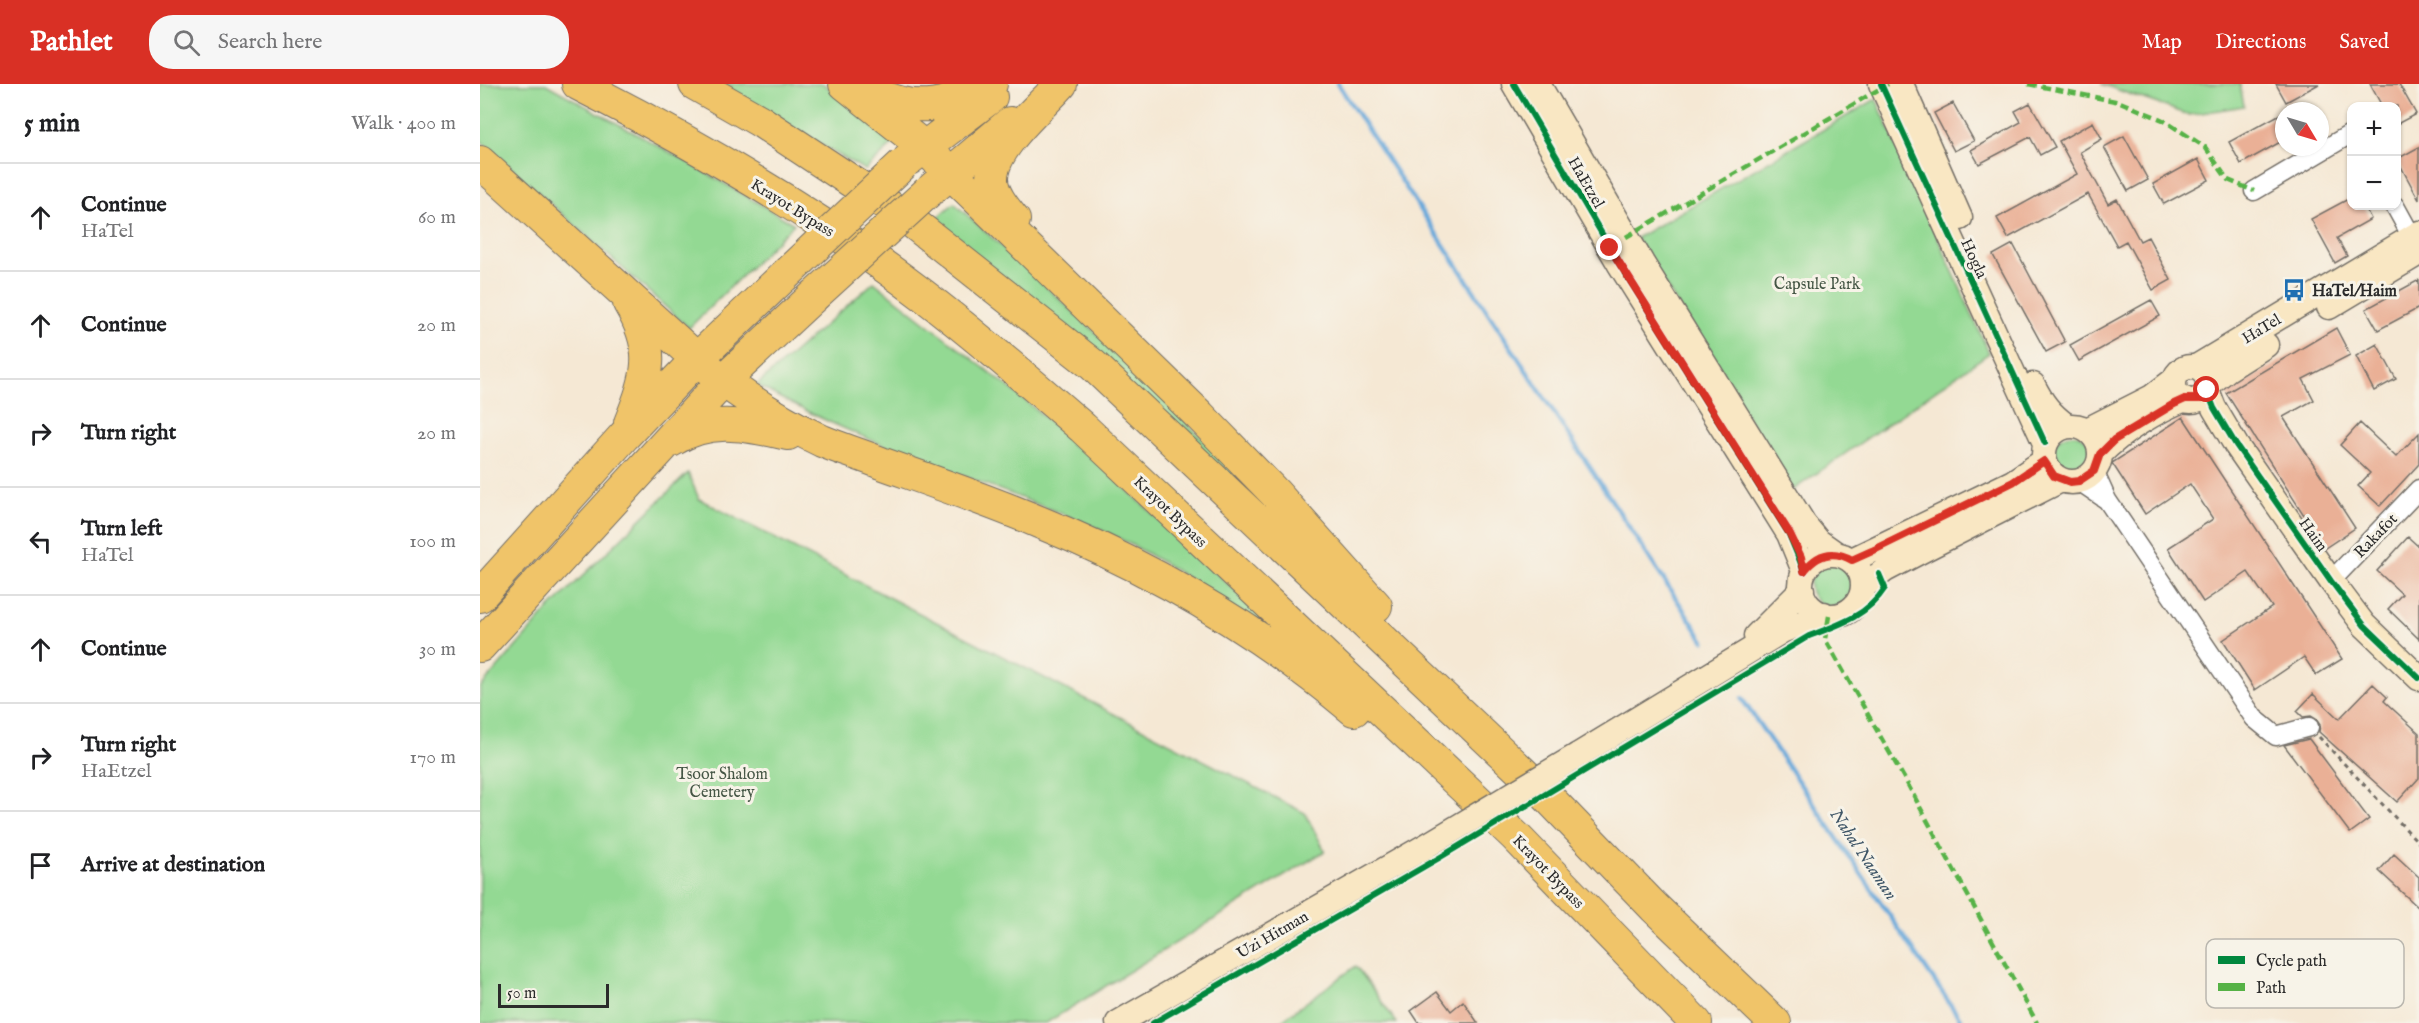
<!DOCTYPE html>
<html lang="en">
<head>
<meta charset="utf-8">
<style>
  body { margin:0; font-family:"IM FELL English",serif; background:#f6f6f6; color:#202124 }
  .controls { position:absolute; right:18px; top:18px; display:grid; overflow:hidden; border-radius:12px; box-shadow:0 2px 4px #0004 }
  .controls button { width:54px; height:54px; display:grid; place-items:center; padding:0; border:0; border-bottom:2px solid #e0e0e0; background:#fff; color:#202124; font:30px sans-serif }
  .compass { position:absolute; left:1795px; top:18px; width:54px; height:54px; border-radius:50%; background:#fff; box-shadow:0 2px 4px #0004; rotate:128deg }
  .scale { position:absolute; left:18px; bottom:15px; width:111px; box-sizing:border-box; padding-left:6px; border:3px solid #2b2b2b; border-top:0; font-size:16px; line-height:21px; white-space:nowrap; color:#2b2b2b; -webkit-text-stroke:4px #f7f3e8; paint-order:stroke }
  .stop { position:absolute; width:18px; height:18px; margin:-14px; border:4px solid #d93025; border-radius:50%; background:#fff }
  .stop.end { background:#d93025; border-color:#fff; box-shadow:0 2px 6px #0008 }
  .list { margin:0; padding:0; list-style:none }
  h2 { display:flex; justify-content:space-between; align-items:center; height:78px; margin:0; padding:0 24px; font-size:26px }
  h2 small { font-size:20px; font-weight:400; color:#757577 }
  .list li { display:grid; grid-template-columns:39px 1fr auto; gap:18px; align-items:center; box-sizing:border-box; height:108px; padding:0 24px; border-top:2px solid #e0e0e0 }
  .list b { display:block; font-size:22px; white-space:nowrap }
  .list p { margin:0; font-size:20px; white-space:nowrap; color:#757577 }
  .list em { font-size:20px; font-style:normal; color:#757577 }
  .icon { flex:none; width:33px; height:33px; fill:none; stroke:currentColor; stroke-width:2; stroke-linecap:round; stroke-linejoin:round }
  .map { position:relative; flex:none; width:1939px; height:939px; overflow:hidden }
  header { display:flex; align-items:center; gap:36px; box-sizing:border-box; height:84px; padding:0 30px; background:#d93025; color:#fff }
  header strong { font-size:28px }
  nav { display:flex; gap:33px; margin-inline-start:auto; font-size:21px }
  .search { width:420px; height:54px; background:#f6f6f6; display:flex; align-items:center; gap:15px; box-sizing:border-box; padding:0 21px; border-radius:24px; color:#757577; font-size:22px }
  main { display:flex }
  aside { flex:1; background:#fff }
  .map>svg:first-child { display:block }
  .green { fill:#93d993; stroke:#5f825f; stroke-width:1.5 }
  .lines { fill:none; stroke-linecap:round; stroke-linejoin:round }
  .stream { stroke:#66a8da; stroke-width:4.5 }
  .building { fill:#eab096 }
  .street-casing { stroke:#726d66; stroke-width:21 }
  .secondary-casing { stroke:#726d66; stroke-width:27 }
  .highway-casing { stroke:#726d66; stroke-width:34 }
  .path { stroke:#726d66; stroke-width:3; stroke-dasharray:4.5 4.5; stroke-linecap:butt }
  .street { stroke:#fff; stroke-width:18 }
  .secondary { stroke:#f9e7c3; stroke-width:24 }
  .highway { stroke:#f0c469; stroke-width:32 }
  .secondary-bridge-casing { stroke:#726d66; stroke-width:27; stroke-linecap:butt }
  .highway-bridge-casing { stroke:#726d66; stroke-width:34; stroke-linecap:butt }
  .secondary-bridge { stroke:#f9e7c3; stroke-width:24 }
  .highway-bridge { stroke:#f0c469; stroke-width:32 }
  .quiet { stroke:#56b246; stroke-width:4.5; stroke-dasharray:9 4.5; stroke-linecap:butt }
  .cycleway-casing { stroke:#f7f3e8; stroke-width:10 }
  .cycleway { stroke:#00873e; stroke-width:6 }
  .route { stroke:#d93025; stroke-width:8 }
  .labels { text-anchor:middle; stroke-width:6; stroke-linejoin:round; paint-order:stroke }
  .street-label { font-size:16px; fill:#2b2b2b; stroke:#f7f3e8 }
  .park-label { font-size:16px; fill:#455645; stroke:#f7f3e8 }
  .poi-label { font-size:16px; font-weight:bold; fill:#2b2b2b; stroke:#f7f3e8; text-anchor:start }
  .water-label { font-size:18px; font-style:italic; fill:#405768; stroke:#f7f3e8 }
  .key { fill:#f7f3e8; stroke:#bab7af; stroke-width:1.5 }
  .key-label { font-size:16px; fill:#2b2b2b }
</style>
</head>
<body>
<header>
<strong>Pathlet</strong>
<div class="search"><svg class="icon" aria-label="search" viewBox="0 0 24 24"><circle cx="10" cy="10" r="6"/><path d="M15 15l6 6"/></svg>Search here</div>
<nav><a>Map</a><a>Directions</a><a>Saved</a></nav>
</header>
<main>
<aside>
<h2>5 min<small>Walk · 400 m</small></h2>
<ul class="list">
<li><svg class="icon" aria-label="ahead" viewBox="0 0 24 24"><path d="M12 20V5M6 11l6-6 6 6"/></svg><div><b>Continue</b><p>HaTel</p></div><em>60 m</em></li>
<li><svg class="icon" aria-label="ahead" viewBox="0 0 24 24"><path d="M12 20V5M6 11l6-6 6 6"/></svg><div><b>Continue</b></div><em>20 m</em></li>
<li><svg class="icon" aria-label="right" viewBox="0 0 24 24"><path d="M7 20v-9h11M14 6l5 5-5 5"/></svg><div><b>Turn right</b></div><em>20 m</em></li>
<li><svg class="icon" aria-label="left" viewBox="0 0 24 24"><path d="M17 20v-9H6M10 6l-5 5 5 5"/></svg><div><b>Turn left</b><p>HaTel</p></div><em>100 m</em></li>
<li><svg class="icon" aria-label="ahead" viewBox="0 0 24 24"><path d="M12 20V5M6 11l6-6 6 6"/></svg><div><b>Continue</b></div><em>30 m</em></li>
<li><svg class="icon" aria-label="right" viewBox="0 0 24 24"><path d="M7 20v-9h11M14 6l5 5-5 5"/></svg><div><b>Turn right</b><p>HaEtzel</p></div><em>170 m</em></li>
<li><svg class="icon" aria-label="arrive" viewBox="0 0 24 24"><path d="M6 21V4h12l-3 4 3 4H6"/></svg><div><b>Arrive at destination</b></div></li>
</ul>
</aside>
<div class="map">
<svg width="1939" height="939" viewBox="0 0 1939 939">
  <rect width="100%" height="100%" fill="#f7f3e8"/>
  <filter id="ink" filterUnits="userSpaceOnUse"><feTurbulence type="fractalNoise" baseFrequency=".0167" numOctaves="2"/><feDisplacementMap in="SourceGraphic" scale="12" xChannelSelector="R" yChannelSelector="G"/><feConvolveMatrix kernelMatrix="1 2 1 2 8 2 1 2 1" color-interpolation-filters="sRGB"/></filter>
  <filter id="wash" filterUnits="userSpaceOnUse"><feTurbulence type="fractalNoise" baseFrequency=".008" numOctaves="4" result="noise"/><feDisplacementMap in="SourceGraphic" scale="24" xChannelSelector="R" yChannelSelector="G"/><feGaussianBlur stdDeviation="1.35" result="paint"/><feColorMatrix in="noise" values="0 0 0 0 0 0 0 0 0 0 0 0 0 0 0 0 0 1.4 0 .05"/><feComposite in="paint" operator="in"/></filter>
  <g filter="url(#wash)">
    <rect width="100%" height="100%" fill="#f5e8d4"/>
    <path class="green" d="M0 0H66L202 75 314 140 209 244 0 56Z
      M234 0H344L414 59 385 86Z
      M1621 0H1760L1764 22 1709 31Z
      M1396 15 1509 269 1313 406 1156 154Z
      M474 119 645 275 830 466 454 137Z
      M394 198 540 312 627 387 844 589C781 546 718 496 650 460 616 442 578 428 541 414 452 379 360 349 277 301Z
      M1572 370a20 20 0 1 1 40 0a20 20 0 1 1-40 0Z
      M208 389 219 415 825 729 845 767 566 939H0V604L69 525Z
      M1330 501a22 22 0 1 1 44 0a22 22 0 1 1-44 0Z
      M876 882 917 939H798Z"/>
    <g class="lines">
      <path class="stream" d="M858 0 1224 557
        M1262 615 1483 939"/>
    </g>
    <g id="blocks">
      <path class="building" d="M1796 0H1839L1806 18Z
        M1890 0H1919L1936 30 1917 40V22H1902Z
        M1473 19 1494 57 1474 67 1454 29Z
        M1550 19 1575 63 1560 71 1550 53 1499 80 1491 66 1541 38 1535 27Z
        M1804 28V56L1761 80 1749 58Z
        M1613 38 1622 55 1600 68 1628 120 1637 115 1660 157 1668 153 1691 196 1673 206 1646 157 1637 162 1608 110 1528 154 1517 134 1597 90 1579 57Z
        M1644 52 1668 96 1648 107 1624 63Z
        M1939 63V116L1917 75Z
        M1718 75 1729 96 1684 120 1673 100Z
        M1872 113V122H1884L1891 135 1857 154 1867 172 1855 179 1831 135Z
        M1533 160 1585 258 1566 268 1513 171Z
        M1939 196V224L1898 246 1886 225Z
        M1671 216 1680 232 1599 277 1590 261Z
        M1856 244 1870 271 1823 295 1834 316 1803 333 1875 444 1845 464 1746 309Z
        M1897 260 1916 295 1894 307 1876 272Z
        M1703 333 1862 575 1836 591 1824 573 1775 606 1743 556 1792 523 1768 488 1723 518 1688 464 1733 435 1710 400 1665 430 1632 379Z
        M1880 339 1916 373 1939 349V380L1900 422 1878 402 1890 389 1860 361Z
        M1928 453 1939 463V555L1908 525 1922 510 1897 487Z
        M1893 600 1907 613 1904 617 1939 649V694L1917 718 1839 648 1840 641 1836 635 1831 632 1823 633 1817 627 1833 610 1859 635Z
        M1829 655 1889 735 1870 749 1804 661Z
        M1914 770 1939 793V824L1899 787Z
        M957 908 971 927 983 917 998 939H939L931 927Z"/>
    </g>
  </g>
  <g filter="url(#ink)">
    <use href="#blocks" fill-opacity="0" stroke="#726d66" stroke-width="1.5"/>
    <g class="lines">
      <g class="street-casing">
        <path id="street" d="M1774 107 1872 49
          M1915 122 1932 153 1931 166
          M1614 387 1627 416 1774 634 1796 652 1829 643
          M1599 397 1627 416
          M1851 497 1939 405"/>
      </g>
      <g class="secondary-casing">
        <path id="secondary" d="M1034 0 1139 179 1309 450 1324 487
          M1058 0 1162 179 1324 440 1338 457 1355 469
          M1401 0 1565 359
          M1421 0 1480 134
          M1849 223 1939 169
          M1694 300a17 17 0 1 1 34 0a17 17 0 1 1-34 0Z
          M1716 283 1939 149
          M1729 300 1748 285 1786 261
          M1553 301C1562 319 1570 330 1587 342
          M1727 306 1734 324 1756 361 1851 497 1884 541 1939 594
          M1564 370a28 28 0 1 1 56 0a28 28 0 1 1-56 0Z
          M1607 346 1672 313 1694 296
          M1620 370C1643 347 1675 327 1705 315
          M1321 501a31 31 0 1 1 62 0a31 31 0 1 1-62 0Z
          M1372 476 1533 398 1564 377
          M1384 502 1405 486 1445 465 1581 396
          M1276 552 1322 506
          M1098 671 1302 547 1344 530
          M638 939 946 762"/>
      </g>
      <g class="highway-casing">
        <path id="highway" d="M98 0C216 60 337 130 443 211 498 253 551 299 603 344L1035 752 1216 939
          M215 0 280 37 427 134 613 281 1060 705 1174 823 1295 939
          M365 0 443 62 720 332 795 409 896 522
          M387 6C442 31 458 23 511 0
          M429 75 511 13
          M0 78 217 275C255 308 296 335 342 357 361 365 382 371 401 379 454 398 507 416 559 438 673 484 780 547 874 626
          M453 104 530 39
          M534 136C525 125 513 111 512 96 511 63 561 23 581 0
          M149 219C177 266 169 291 150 339
          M191 357C230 332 265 341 308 350
          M0 512 144 352 217 275 303 193
          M0 562 243 297 334 212"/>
      </g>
      <path class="path" d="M1839 653 1939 759"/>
      <use href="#street" class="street"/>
      <use href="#secondary" class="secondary"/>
      <use href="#highway" class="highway"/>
      <g class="secondary-bridge-casing">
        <path id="secondary-bridge" d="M946 762 1098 671"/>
      </g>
      <g class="highway-bridge-casing">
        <path id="highway-bridge" d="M303 193 423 80
          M334 212 448 108"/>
      </g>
      <use href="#secondary-bridge" class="secondary-bridge"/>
      <use href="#highway-bridge" class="highway-bridge"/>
      <path class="quiet" d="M1548 0 1640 18 1683 36 1725 63 1748 96 1774 107
        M1146 153 1408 0
        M1349 532 1345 555 1428 701 1557 939"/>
      <g class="cycleway-casing">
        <path id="cycleway" d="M1034 0 1139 179 1309 450 1324 487
          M1401 0 1565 359
          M1727 306 1734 324 1756 361 1851 497 1884 541 1939 594
          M673 939 959 774 1329 552C1359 541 1387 532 1405 504L1399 490"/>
      </g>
      <use href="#cycleway" class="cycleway"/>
    </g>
  </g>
  <g class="lines" filter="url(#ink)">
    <path class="route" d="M1130 164 1310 450 1321 473 1324 487C1337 470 1353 465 1372 476L1392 467 1533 398 1564 377 1574 392 1590 398 1599 397 1614 387 1620 370 1634 356 1694 320 1705 315H1720L1727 306"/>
  </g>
  <defs>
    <g id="bus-bare" transform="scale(1.8)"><path d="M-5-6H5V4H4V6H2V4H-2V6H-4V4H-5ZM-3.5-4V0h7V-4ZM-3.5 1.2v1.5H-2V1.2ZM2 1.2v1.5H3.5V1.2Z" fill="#1f6fb2" stroke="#f7f3e8" stroke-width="2.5" paint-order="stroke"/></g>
  </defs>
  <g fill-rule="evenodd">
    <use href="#bus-bare" x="1814" y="206"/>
  </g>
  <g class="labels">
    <g class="street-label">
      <text transform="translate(1107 98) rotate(60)" y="6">HaEtzel</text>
      <text transform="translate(313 123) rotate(32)" y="6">Krayot Bypass</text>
      <text transform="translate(1495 174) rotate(65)" y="6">Hogla</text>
      <text transform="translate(1781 244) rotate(-31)" y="6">HaTel</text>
      <text transform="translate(691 427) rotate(44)" y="6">Krayot Bypass</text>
      <text transform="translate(1834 450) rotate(55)" y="6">Haim</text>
      <text transform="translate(1895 451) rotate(-46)" y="6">Rakafot</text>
      <text transform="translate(1069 787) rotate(46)" y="6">Krayot Bypass</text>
      <text transform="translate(792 850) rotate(-30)" y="6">Uzi Hitman</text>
    </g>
    <g class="park-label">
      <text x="1337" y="205">Capsule Park</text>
      <text x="242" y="695">Tsoor Shalom<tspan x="242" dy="18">Cemetery</tspan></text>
    </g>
    <g class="poi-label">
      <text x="1832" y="212">HaTel/Haim</text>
    </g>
    <g class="water-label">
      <text transform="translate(1384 770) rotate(56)" y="6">Nahal Naaman</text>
    </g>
  </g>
  <rect x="1726" y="855" width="198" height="69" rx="9" class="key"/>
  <rect x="1738" y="872" width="27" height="8" fill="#00873e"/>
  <rect x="1738" y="899" width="27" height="8" fill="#56b246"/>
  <g class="key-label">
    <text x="1776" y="882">Cycle path</text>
    <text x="1776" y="909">Path</text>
  </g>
</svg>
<div class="controls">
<button>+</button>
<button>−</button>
</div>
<svg class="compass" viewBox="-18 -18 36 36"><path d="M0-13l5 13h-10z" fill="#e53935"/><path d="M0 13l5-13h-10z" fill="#757577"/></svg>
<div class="scale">50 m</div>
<div class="stop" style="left:1727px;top:306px"></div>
<div class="stop end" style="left:1130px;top:164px"></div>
</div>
</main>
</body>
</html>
